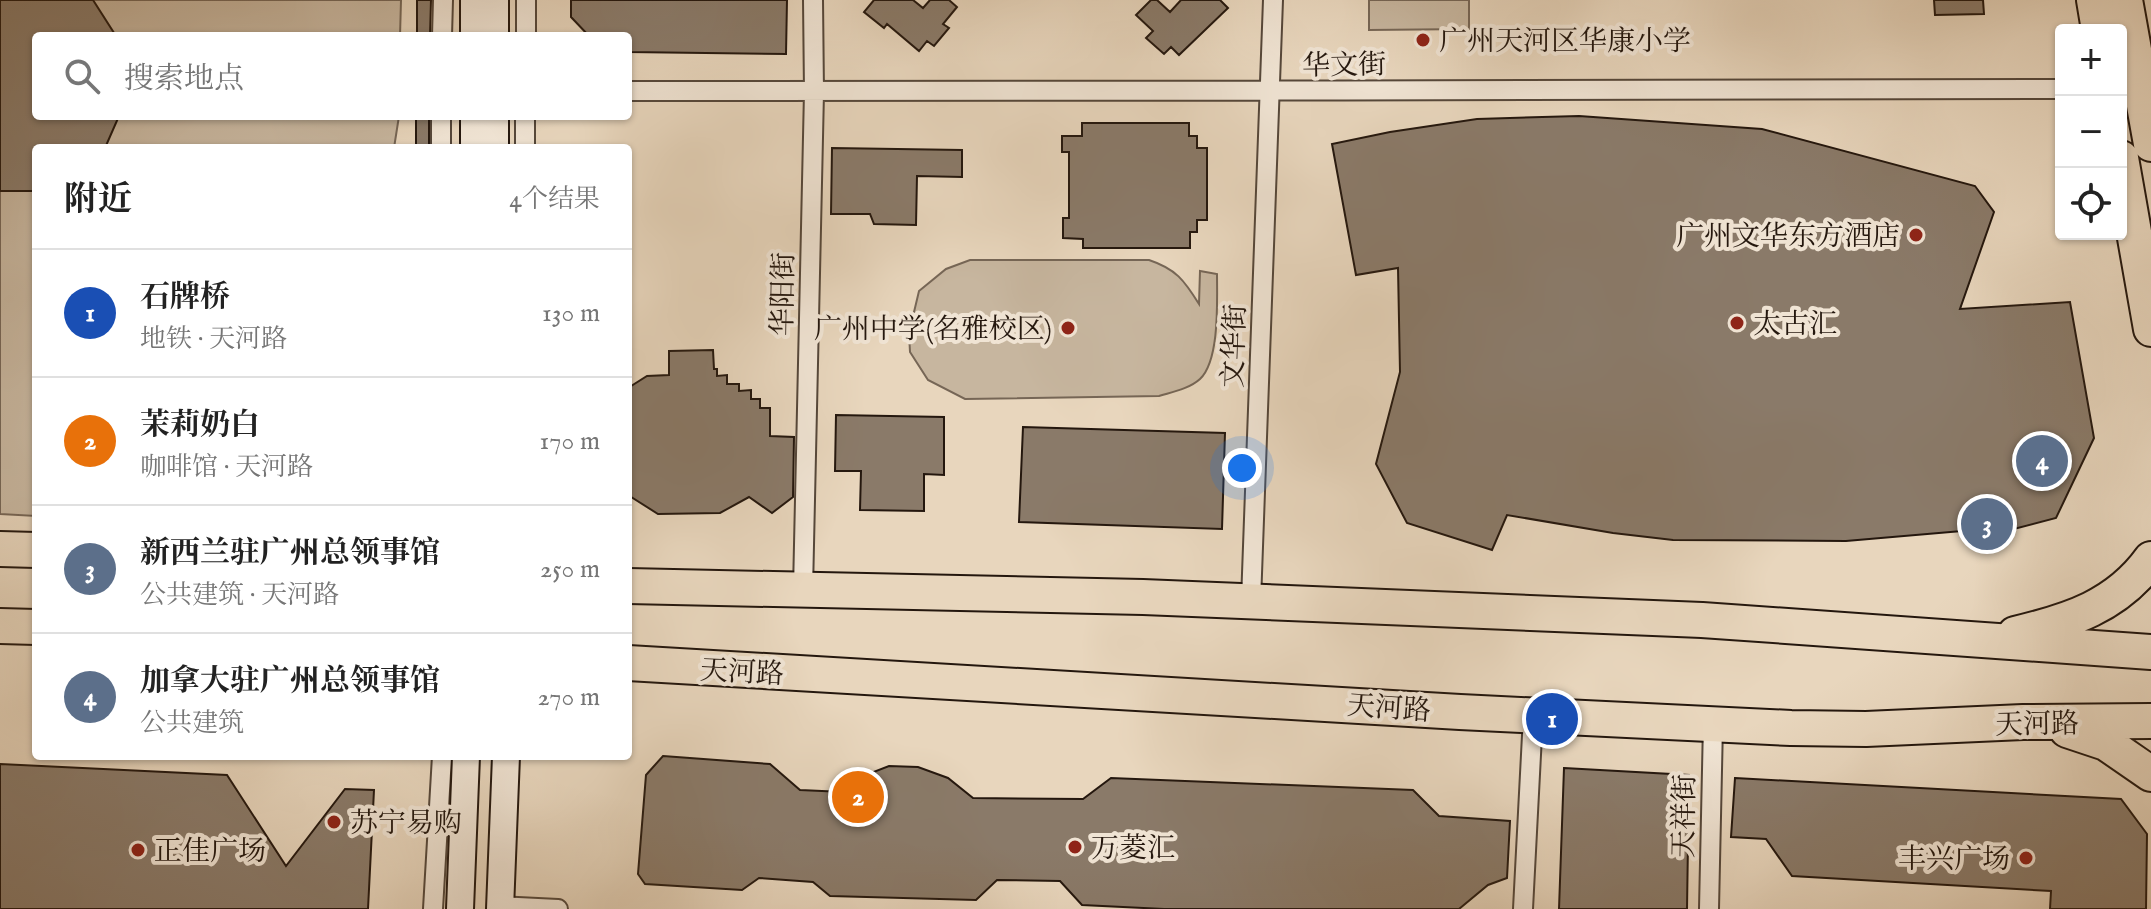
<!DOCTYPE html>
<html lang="zh">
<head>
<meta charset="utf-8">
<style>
  body { margin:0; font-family:"IM FELL English","Noto Serif SC",serif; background:#f2f2f2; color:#222 }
  .controls { position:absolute; right:24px; top:24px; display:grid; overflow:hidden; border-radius:8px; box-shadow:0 2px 6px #0004 }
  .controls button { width:72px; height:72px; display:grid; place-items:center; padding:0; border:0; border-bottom:2px solid #e0e0e0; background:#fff; color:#222; font:40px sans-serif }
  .you { position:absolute; left:1242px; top:468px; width:28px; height:28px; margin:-20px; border:6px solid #fff; border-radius:50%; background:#1a73e8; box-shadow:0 0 0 12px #1a73e833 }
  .badge { display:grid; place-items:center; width:52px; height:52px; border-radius:50%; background:#db2777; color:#fff; font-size:26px; font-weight:700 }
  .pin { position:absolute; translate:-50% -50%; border:4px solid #fff; box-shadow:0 2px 8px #0006 }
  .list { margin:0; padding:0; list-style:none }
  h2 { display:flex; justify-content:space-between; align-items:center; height:104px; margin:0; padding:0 32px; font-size:34px }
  h2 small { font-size:26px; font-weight:400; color:#767676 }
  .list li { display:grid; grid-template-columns:52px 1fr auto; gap:24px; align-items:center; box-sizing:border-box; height:128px; padding:0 32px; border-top:2px solid #e0e0e0 }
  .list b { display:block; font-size:30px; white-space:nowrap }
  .list p { margin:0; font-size:26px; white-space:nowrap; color:#767676 }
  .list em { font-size:26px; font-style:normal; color:#767676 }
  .icon { flex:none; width:44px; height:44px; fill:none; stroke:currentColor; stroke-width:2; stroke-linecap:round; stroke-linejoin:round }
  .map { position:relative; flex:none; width:2151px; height:909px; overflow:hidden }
  .search { position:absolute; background:#fff; box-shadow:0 2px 6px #0004; left:32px; top:32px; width:600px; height:88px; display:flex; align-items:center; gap:20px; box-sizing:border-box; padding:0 28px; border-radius:8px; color:#767676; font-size:30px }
  .panel { position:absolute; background:#fff; box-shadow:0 2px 6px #0004; left:32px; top:144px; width:600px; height:616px; border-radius:8px }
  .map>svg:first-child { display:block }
  .green { fill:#c7b69f; stroke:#766656; stroke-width:2 }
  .building { fill:#8a7a69; stroke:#24170e; stroke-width:2 }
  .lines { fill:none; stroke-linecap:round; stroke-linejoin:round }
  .street-casing { stroke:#55473a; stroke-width:22 }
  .secondary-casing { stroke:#24170e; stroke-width:30 }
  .highway-casing { stroke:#24170e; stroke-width:38 }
  .street { stroke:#f0e4d4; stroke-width:18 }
  .secondary { stroke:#f0e4d4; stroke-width:26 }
  .highway { stroke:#e8d6bd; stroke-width:34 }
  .poi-dot { fill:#8f2418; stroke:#f0e4d4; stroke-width:3 }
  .labels { text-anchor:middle; stroke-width:8; stroke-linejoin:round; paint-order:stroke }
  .poi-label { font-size:28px; fill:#24170e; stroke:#f0e4d4; text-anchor:start }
  .street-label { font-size:28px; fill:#24170e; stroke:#f0e4d4 }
</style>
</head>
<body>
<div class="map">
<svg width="2151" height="909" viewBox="0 0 2151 909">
  <rect width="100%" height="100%" fill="#e8d6bd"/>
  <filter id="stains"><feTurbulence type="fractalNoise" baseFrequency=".0025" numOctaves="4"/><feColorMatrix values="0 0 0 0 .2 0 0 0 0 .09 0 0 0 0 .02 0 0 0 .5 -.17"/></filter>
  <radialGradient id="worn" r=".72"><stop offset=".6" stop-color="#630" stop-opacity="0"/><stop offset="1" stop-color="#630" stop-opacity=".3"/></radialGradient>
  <path class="green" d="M0 0H401L400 36H36V116H399L394 148H36V516L0 514Z
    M1369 0H1469V29L1369 30Z
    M970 260H1149C1176 269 1184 280 1199 304L1200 271 1217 274C1217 300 1220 360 1200 379 1189 389 1172 392 1159 396L965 399 928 380 910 352 909 333 919 291 946 269Z"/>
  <path class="building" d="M0 0H93L116 36H36V116H119L105 148H36V191H0Z
    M417 0H431L430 36H417Z
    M571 0H787L786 54 628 52V36H589L571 17Z
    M874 0H913L923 8 930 0H949L957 7 943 24 949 28 934 46 927 41 919 51 887 24 884 28 864 12Z
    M1151 0H1157L1170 12 1181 0H1220L1228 8 1179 55 1171 47 1164 54 1146 38 1153 31 1136 15Z
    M1934 0H1983L1984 14 1935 15Z
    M416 116H429V148H416Z
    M1579 116 1762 129 1975 186 1994 212 1960 309 2070 302 2094 438 2056 518 1987 536 1962 531 1846 541 1673 540 1613 533 1507 515 1492 550 1407 523 1376 464 1400 372 1398 268 1356 275 1332 144 1390 132 1477 119Z
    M1082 123H1189V136H1197V148H1207V220H1197V232H1190V248H1083V239L1063 238V218H1069V152H1062V136H1082Z
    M832 148 962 150V177L917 176 916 225 874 224 870 214H831Z
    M713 350 714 369H717V376L727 375V384H739V391L751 390V399H760V408H770V436L794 437 793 497 772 513 749 497 720 513 658 514 628 495V388L647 376 669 375V351Z
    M836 415 944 417V475L924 474V511L860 510 861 471H835Z
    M1023 427 1225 433 1222 529 1019 522Z
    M663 756 770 764 800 790 844 792 863 776 889 766 918 767 948 778 973 798 1083 799 1111 778 1413 790 1439 816 1510 821 1507 878 1488 885 1459 909H1164L1082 905 1060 881 997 880 976 900 830 896 813 882 759 878 742 890 645 884 638 874 646 775Z
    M0 764 227 775 286 866 345 789 374 790 368 909H0Z
    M1564 768 1689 775 1687 909H1559Z
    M1735 778 2121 799 2147 834 2146 909H2050L2051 891 1792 876 1766 839 1731 837Z"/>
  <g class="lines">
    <g class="street-casing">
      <path id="street" d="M442 36 443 0
        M526 36V0
        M628 91C1106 93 1583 88 2061 89
        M441 148V116
        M525 148V116
        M803 590 814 92 813 0
        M1251 601 1273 0
        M500 906 558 909
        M433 909 442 756
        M1523 909 1533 716
        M1709 909 1713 724"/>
    </g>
    <g class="secondary-casing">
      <path id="secondary" d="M474 0V36
        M495 0V36
        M495 116V148
        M474 148V116
        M460 909 466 756
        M500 909 506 756"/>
    </g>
    <g class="highway-casing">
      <path id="highway" d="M2094 0 2099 30
        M2125 0 2151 144
        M2121 158 2151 329
        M0 549 36 550
        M628 586 1143 597 1702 620 2151 652
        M0 626 36 627
        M2015 634C2070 621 2117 606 2151 559
        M628 663 1460 712 1791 728 1866 729 2023 722 2151 721
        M2067 730 2106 743 2151 774"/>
    </g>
    <use href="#street" class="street"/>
    <use href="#secondary" class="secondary"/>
    <use href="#highway" class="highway"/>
  </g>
  <g class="poi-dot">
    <circle cx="1423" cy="40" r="8"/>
    <circle cx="1916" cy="235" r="8"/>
    <circle cx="1737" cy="323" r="8"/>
    <circle cx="1068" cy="328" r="8"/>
    <circle cx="334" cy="822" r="8"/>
    <circle cx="1075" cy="847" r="8"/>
    <circle cx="138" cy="850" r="8"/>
    <circle cx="2026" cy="858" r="8"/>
  </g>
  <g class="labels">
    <g class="poi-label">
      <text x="1439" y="50">广州天河区华康小学</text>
      <text x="1900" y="245" text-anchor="end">广州文华东方酒店</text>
      <text x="1753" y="333">太古汇</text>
      <text x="1052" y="338" text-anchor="end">广州中学(名雅校区)</text>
      <text x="350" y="832">苏宁易购</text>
      <text x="1091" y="857">万菱汇</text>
      <text x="154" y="860">正佳广场</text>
      <text x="2010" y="868" text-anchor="end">丰兴广场</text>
    </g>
    <g class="street-label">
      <text transform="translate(1344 64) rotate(-1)" y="10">华文街</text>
      <text transform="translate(782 294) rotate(-89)" y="10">华阳街</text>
      <text transform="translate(1233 346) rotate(-88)" y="10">文华街</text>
      <text transform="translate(742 671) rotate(3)" y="10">天河路</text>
      <text transform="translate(1389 707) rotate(4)" y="10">天河路</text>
      <text transform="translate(2037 723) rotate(-1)" y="10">天河路</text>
      <text transform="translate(1683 816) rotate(-89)" y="10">天祥街</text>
    </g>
  </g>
  <rect width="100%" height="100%" filter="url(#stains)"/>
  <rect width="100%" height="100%" fill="url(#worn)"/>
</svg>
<div class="controls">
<button>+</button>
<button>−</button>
<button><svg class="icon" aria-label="locate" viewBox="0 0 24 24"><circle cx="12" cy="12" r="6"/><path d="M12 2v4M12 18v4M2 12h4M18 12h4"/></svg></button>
</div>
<div class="you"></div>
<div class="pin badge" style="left:1552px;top:719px;background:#1a4fb4">1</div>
<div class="pin badge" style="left:858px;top:797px;background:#e8710a">2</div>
<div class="pin badge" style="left:1987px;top:524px;background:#5c6f8a">3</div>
<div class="pin badge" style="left:2042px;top:461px;background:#5c6f8a">4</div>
<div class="search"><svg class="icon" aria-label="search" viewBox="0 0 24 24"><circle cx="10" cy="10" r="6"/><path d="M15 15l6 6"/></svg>搜索地点</div>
<section class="panel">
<h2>附近<small>4个结果</small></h2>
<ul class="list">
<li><span class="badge" style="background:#1a4fb4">1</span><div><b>石牌桥</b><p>地铁 · 天河路</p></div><em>130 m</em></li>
<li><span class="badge" style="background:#e8710a">2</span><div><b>茉莉奶白</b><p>咖啡馆 · 天河路</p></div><em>170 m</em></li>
<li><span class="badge" style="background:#5c6f8a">3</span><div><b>新西兰驻广州总领事馆</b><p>公共建筑 · 天河路</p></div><em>250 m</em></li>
<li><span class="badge" style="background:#5c6f8a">4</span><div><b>加拿大驻广州总领事馆</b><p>公共建筑</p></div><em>270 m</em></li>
</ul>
</section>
</div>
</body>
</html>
